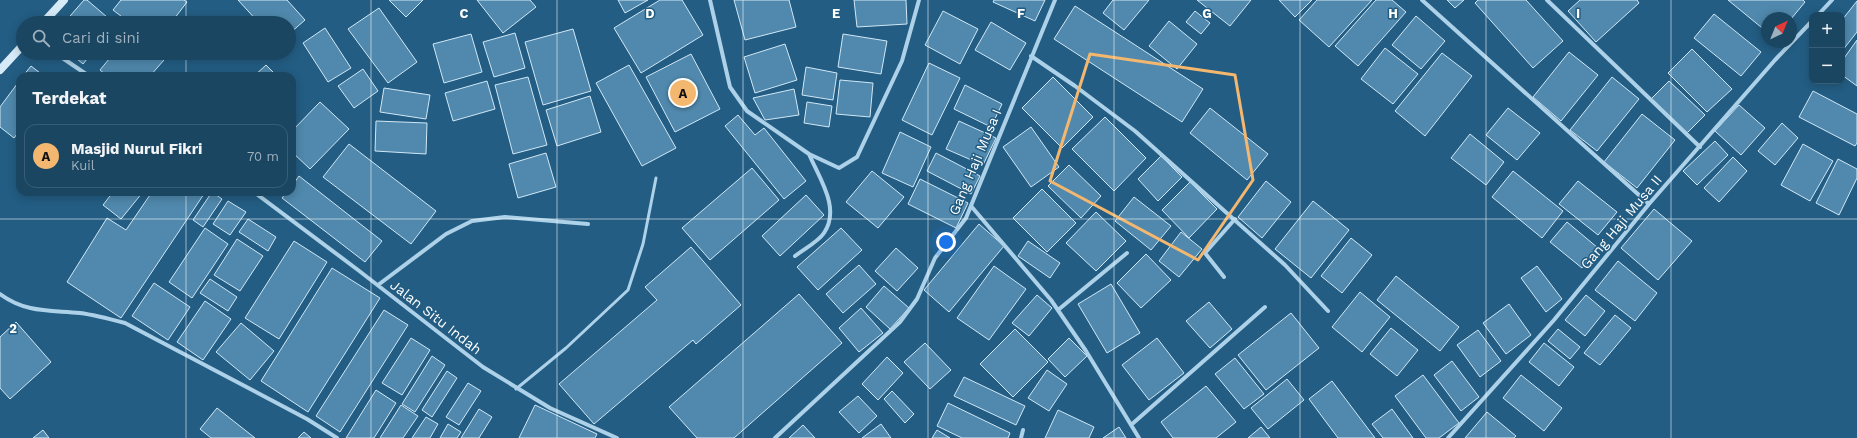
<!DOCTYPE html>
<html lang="id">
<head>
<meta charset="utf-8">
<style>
  body { margin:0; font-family:"Work Sans",sans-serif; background:#27506b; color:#f1f3f6 }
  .controls { position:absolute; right:12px; top:12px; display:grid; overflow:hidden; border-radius:8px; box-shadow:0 2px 10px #0003 }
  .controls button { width:36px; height:36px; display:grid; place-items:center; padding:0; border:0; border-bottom:1px solid #385e77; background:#1a4662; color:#f1f3f6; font:20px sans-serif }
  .compass { position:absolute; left:1761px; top:12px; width:36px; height:36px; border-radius:50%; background:#1a4662; box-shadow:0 2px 10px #0003; rotate:43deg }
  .you { position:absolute; left:946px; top:242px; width:14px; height:14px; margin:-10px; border:3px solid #fff; border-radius:50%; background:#1a73e8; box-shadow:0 0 0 6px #1a73e833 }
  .badge { display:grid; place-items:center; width:26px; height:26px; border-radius:50%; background:#f3b76f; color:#111; font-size:13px; font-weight:700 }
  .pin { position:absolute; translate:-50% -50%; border:2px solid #fff; box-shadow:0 1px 4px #0006 }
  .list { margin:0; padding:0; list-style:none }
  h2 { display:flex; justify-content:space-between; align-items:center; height:52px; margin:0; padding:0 16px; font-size:17px }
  h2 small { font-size:13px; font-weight:400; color:#9fb1be }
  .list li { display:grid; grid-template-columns:26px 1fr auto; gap:12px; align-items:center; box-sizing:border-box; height:64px; margin:0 8px 8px; padding:0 8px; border:1px solid #385e77; border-radius:12px }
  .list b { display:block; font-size:15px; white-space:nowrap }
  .list p { margin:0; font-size:13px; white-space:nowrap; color:#9fb1be }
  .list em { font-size:13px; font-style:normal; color:#9fb1be }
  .icon { flex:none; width:22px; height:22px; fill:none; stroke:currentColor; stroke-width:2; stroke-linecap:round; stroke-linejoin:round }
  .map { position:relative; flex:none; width:1857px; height:438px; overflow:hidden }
  .search { position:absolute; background:#1a4662; box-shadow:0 2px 10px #0003; left:16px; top:16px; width:280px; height:44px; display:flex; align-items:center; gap:10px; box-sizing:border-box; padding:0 14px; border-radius:22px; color:#9fb1be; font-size:15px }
  .panel { position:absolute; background:#1a4662; box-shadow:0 2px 10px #0003; left:16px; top:72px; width:280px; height:124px; border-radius:12px }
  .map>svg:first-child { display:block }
  .building { fill:#5089ad; stroke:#d0e8f6 }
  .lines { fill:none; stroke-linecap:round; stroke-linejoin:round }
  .lane { stroke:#acd1e8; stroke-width:3 }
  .street { stroke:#acd1e8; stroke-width:4 }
  .secondary { stroke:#d6eaf7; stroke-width:8 }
  .marked { fill:none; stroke:#f3b76f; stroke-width:3; stroke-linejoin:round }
  .grid { fill:none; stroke:#fff; stroke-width:1; stroke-opacity:0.55 }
  .labels { text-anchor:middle; stroke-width:3; stroke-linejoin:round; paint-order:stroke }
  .street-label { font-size:14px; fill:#fff; stroke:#235d83 }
  .grid-label { font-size:13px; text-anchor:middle; font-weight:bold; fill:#fff; stroke:#235d83; stroke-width:3; stroke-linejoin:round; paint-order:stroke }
</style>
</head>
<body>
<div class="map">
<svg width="1857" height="438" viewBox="0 0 1857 438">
  <rect width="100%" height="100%" fill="#235d83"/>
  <path class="building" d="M84 0H87L114 23H64Z
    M121 0H184L187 2 171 23H130L113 10Z
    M238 0H287L305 20 289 34V23H259Z
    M389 0H423L406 17Z
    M477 0H530L536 7 503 33Z
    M618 0H648L625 13Z
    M660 0H682L703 35 641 73 614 28Z
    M734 0H789L796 27 745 40Z
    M854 0H906L907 24 857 27Z
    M994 0H1045L1035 21 993 2Z
    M1113 0H1149L1124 30 1103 13Z
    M1197 0H1251L1230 26Z
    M1279 0H1312L1295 17Z
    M1317 0H1372L1329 47 1299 20Z
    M1376 0H1392L1406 12 1358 66 1335 46Z
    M1447 0H1464L1455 8Z
    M1478 0H1526L1563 41 1533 68 1475 3Z
    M1580 0H1637L1639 3 1596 42 1568 11Z
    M1728 0H1803L1805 2 1791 19 1767 18V32Z
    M1857 1V32L1842 51V20Z
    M1075 6 1203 89 1182 122 1054 39Z
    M379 8 417 62 388 83 348 29Z
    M943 11 978 29 960 64 925 45Z
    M1195 11 1210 23 1201 34 1186 22Z
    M1714 14 1761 52 1741 76 1694 38Z
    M1416 16 1445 41 1421 69 1392 45Z
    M1169 21 1197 44 1177 69 1149 46Z
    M991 22 1026 43 1010 70 975 50Z
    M325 28 351 68 328 82 303 43Z
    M573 29 591 91 543 105 525 42Z
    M515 33 525 68 494 77 483 42Z
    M471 34 482 72 444 83 433 44Z
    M843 34 887 41 881 74 838 67Z
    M1857 40V86L1842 75V61Z
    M785 44 797 80 755 93 744 57Z
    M1385 48 1418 74 1393 104 1361 79Z
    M1692 49 1732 89 1707 112 1668 73Z
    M1569 52 1598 75 1561 121 1533 97Z
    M70 53H92L83 64Z
    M114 53H156L164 60 150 76H107L100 70Z
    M1442 53 1472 76 1425 136 1395 111Z
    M691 54 720 109 675 132 646 77Z
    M929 63 960 78 932 135 902 120Z
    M266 65 277 76H254Z
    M629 65 676 148 642 166 596 83Z
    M31 66 44 76H23Z
    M806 67 837 73 833 100 802 95Z
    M363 69 378 91 354 108 338 86Z
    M528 77 547 145 513 154 495 85Z
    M1053 77 1093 117 1062 148 1022 108Z
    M1612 77 1639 99 1597 151 1570 130Z
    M20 80V130L14 138 0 127V107Z
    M840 80 873 83 870 117 836 114Z
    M487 81 495 109 453 121 445 93Z
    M1669 81 1705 115 1687 133 1651 99Z
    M965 85 1002 104 991 127 954 109Z
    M384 88 430 95 426 119 380 112Z
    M794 89 799 115 765 120 753 98Z
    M1813 91 1857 114V143L1855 146 1799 117Z
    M590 96 601 132 557 146 546 110Z
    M320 102 349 129 310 169 292 152V131Z
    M807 102 832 106 829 127 804 123Z
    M1739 105 1765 128 1741 155 1715 131Z
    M1210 108 1268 154 1247 180 1190 133Z
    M1508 108 1540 133 1517 160 1486 135Z
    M1642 114 1675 140 1637 188 1604 162Z
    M738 115 755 135 764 128 806 181 784 199 725 126Z
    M1105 117 1146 158 1114 191 1072 149Z
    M376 121 427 123 426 154 375 151Z
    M959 121 996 138 983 165 946 149Z
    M1782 123 1798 138 1775 165 1758 151Z
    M1031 127 1059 167 1031 187 1003 147Z
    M900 132 931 147 913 187 882 173Z
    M1470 134 1504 162 1486 185 1451 158Z
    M1715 141 1728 155 1697 185 1683 171Z
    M349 144 436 211 411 244 323 177Z
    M1803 144 1833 161 1810 201 1781 185Z
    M546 153 556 187 518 198 509 164Z
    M936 153 980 176 971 194 927 171Z
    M1161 156 1182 177 1158 201 1138 179Z
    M1733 157 1747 171 1719 202 1704 188Z
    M1838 159 1857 169V178L1839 215 1816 203Z
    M1069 165 1101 196 1081 218 1048 186Z
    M752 168 779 200 710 260 682 228Z
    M872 171 904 197 878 228 846 202Z
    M1513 171 1563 211 1542 238 1492 197Z
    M299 176 382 241 365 262 282 198 287 192H292V186Z
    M920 179 968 203 956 228 908 204Z
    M1266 181 1291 202 1262 238 1238 217Z
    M1578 181 1617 212 1598 235 1559 204Z
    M1190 182 1217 209 1189 238 1162 210Z
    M1042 189 1076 223 1047 252 1013 218Z
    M113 192H143L121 219 103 205Z
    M152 192H201L204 194 121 318 67 282 107 218 126 230Z
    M212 192 222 199 203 227 193 220Z
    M806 195 824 215 780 256 762 236Z
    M1134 197 1171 226 1151 250 1115 221Z
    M228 201 246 212 230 235 213 224Z
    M1313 201 1349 230 1311 278 1275 249Z
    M1654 209 1692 241 1658 280 1621 248Z
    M1096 212 1126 241 1096 271 1066 243Z
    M248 219 276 237 268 251 239 232Z
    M1567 222 1598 248 1582 268 1550 242Z
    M979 224 1004 246 949 312 924 290Z
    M205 228 228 244 192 298 169 282Z
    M841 228 862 250 818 290 797 267Z
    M1181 232 1202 249 1179 277 1159 261Z
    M1351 238 1372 255 1342 293 1321 276Z
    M237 239 263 256 240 291 214 275Z
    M294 241 327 262 279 339 245 318Z
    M1028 241 1060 263 1050 278 1018 256Z
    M691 247 741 305 696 344 693 340 594 424 559 384 657 300 645 287Z
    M896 248 918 268 897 291 875 271Z
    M1146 254 1171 280 1141 308 1117 283Z
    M1618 261 1657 293 1635 321 1595 290Z
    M859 265 876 284 843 313 826 294Z
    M994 266 1026 289 989 340 957 318Z
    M1537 266 1562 299 1546 312 1521 278Z
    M332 268 380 298 308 412 261 381Z
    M1396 276 1459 327 1440 351 1377 300Z
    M210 279 237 297 228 311 200 293Z
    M154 283 190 307 168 340 132 316Z
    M1111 284 1140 333 1107 353 1078 304Z
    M884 286 909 308 890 329 866 307Z
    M1360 292 1390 317 1362 352 1332 327Z
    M799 294 842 343 734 438H697L669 407Z
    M1037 295 1052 308 1029 336 1012 323Z
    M1586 295 1605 311 1585 336 1565 320Z
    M205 301 231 319 203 360 177 342Z
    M1209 302 1232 329 1210 348 1186 321Z
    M1509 304 1531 335 1506 354 1483 323Z
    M861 308 883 333 859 352 839 328Z
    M384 310 408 325 340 432 316 416Z
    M1291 313 1319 348 1266 390 1238 355Z
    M1615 315 1631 328 1600 365 1584 353Z
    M16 322 51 362 10 399 0 388V337Z
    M241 323 274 351 250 380 216 352Z
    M1391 328 1418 350 1397 376 1370 354Z
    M1015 329 1048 362 1013 397 980 364Z
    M1558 329 1580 347 1570 359 1548 341Z
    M1478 330 1501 361 1480 377 1457 345Z
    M411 338 430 350 402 395 382 383Z
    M1069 338 1087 356 1065 377 1048 359Z
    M1157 338 1184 373 1149 400 1122 365Z
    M925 343 951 370 930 389 904 362Z
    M1544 343 1574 367 1559 386 1529 362Z
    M432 356 445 365 415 412 402 404Z
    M887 357 903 373 878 400 862 384Z
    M1235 358 1264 394 1244 409 1215 374Z
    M1452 361 1479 397 1461 411 1434 375Z
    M1047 370 1067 384 1049 411 1028 398Z
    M447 371 457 378 432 417 422 410Z
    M1423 375 1459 423 1439 438H1426L1395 396Z
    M1521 375 1562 408 1544 431 1503 398Z
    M964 377 1025 406 1016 425 954 396Z
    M1287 379 1304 400 1268 429 1251 408Z
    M1332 381 1375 438H1338L1309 399Z
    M468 383 481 391 459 425 446 417Z
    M1206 386 1236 422 1216 438H1173L1161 422Z
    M376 390 396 403 374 438H346Z
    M892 391 914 414 905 423 884 399Z
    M858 396 877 416 859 433 839 412Z
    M948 403 1010 433 1008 438H962L937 426Z
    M401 405 418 416 403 438H380Z
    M535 405 597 434 595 438H519Z
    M217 408 255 438H211L200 429Z
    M479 409 492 417 479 438H461Z
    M1392 409 1413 438H1383L1372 424Z
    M1058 410 1094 427 1089 438H1045Z
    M1487 412 1516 436 1514 438H1465Z
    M426 417 438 424 430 438H412Z
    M448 424 461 432 457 438H440Z
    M881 424 891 438H862Z
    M803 425 815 438H789Z
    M1119 427 1126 438H1103Z
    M1261 427 1270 438H1248Z
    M43 430 49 438H33Z
    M937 430 950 438H932Z
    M304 432 311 438H298Z"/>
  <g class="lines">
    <path class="lane" d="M516 389 566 348 628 290 643 244 656 178"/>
    <path class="street" d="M710 0 730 87 747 111 809 154 839 168 857 157 902 61 919 0
      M1422 0 1649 204
      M1547 0 1700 147
      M1818 15 1832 0
      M55 53 89 76
      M1031 56 1075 86 1135 131 1285 265 1328 311
      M254 192 358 270 483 367 550 408 617 438
      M971 206 1051 300 1086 351 1139 438
      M795 256C804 249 818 242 824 233 841 208 819 178 809 154
      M1224 277 1205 253 1235 219
      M378 285 446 234 472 221 505 217 588 224
      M0 294C26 313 49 310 80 313 95 315 110 319 125 323L307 419 337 438
      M1058 310 1127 253
      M1131 425 1265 307
      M775 438 900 322 917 299 935 258 966 218 1055 0
      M1021 438 1023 430
      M1448 438 1554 320 1649 204 1775 60 1812 21"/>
    <path class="secondary" d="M43 23 64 0
      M0 70 23 45"/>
  </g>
  <path class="marked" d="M1090 54 1235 75 1253 180 1198 260 1050 181Z"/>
  <path class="grid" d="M186 0V23M371 0V438M557 0V438M743 0V438M928 0V438M1114 0V438M1300 0V438M1486 0V438M1671 0V438M186 53V76M186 192V438M0 219H1857"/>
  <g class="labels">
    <g class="street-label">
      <text transform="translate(975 162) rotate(-67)" y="5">Gang Haji Musa I</text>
      <text transform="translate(1621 222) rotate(-50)" y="5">Gang Haji Musa II</text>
      <text transform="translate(436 317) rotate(38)" y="5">Jalan Situ Indah</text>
    </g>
  </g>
  <g class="grid-label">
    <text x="464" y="18">C</text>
    <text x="650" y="18">D</text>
    <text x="836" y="18">E</text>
    <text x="1021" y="18">F</text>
    <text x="1207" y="18">G</text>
    <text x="1393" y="18">H</text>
    <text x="1578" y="18">I</text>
    <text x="13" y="333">2</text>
  </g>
</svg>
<div class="controls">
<button>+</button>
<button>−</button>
</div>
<svg class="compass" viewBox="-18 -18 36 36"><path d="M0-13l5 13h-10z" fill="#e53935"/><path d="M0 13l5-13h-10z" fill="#9fb1be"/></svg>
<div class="you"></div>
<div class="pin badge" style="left:683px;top:93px">A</div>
<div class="search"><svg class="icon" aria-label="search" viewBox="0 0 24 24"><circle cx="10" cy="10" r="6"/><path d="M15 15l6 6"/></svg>Cari di sini</div>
<section class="panel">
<h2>Terdekat<small></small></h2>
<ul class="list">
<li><span class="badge">A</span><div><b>Masjid Nurul Fikri</b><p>Kuil</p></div><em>70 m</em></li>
</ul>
</section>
</div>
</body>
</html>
